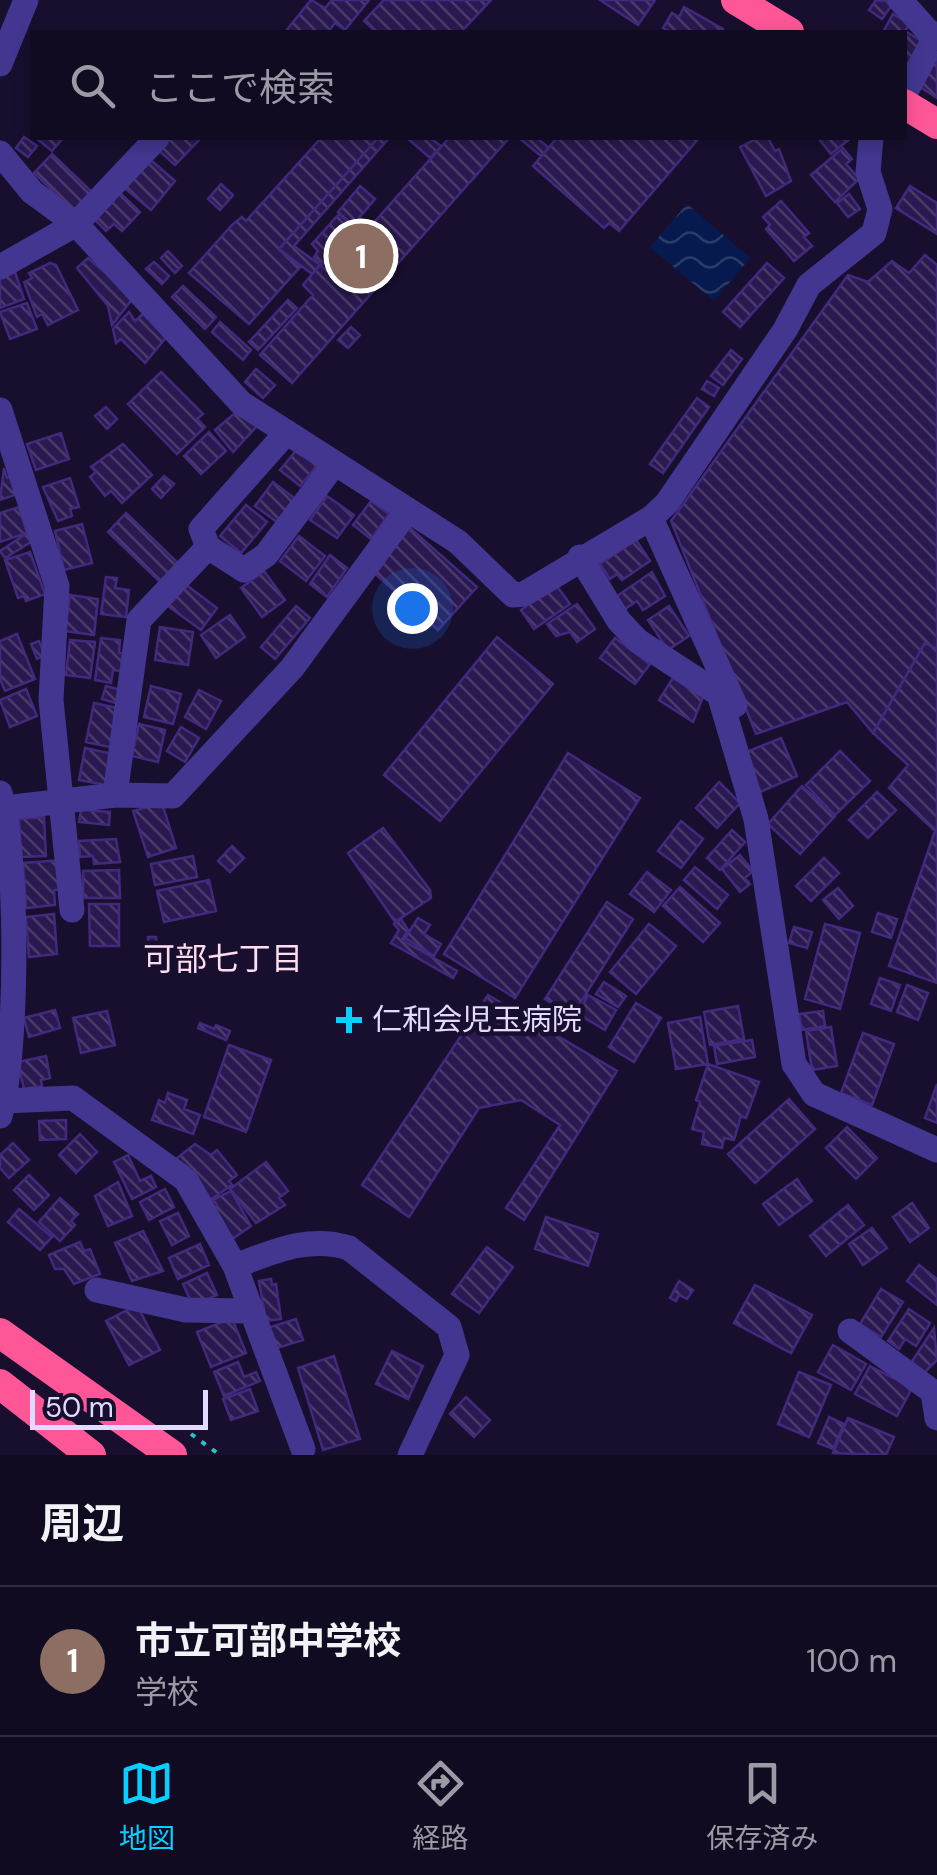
<!DOCTYPE html>
<html lang="ja">
<head>
<meta charset="utf-8">
<style>
  body { margin:0; font-family:"DM Sans","Noto Sans JP",sans-serif; background:#1a142a; color:#f1f3f6 }
  .scale { position:absolute; left:30px; bottom:25px; width:178px; box-sizing:border-box; padding-left:10px; border:5px solid #e3dbff; border-top:0; font-size:28px; line-height:35px; white-space:nowrap; color:#e3dbff; -webkit-text-stroke:8px #170f2d; paint-order:stroke }
  .you { position:absolute; left:412px; top:608px; width:35px; height:35px; margin:-25px; border:8px solid #fff; border-radius:50%; background:#1a73e8; box-shadow:0 0 0 15px #1a73e833 }
  .badge { display:grid; place-items:center; width:65px; height:65px; border-radius:50%; background:#07cfff; color:#fff; font-size:32px; font-weight:700 }
  .pin { position:absolute; translate:-50% -50%; border:5px solid #fff; box-shadow:0 2px 10px #0006 }
  .list { margin:0; padding:0; list-style:none }
  h2 { display:flex; justify-content:space-between; align-items:center; height:130px; margin:0; padding:0 40px; font-size:42px }
  h2 small { font-size:32px; font-weight:400; color:#9c9ba5 }
  .list li { display:grid; grid-template-columns:65px 1fr auto; gap:30px; align-items:center; box-sizing:border-box; height:150px; padding:0 40px; border-top:2px solid #302b40 }
  .list b { display:block; font-size:38px; white-space:nowrap }
  .list p { margin:0; font-size:32px; white-space:nowrap; color:#9c9ba5 }
  .list em { font-size:32px; font-style:normal; color:#9c9ba5 }
  .icon { flex:none; width:55px; height:55px; fill:none; stroke:currentColor; stroke-width:2; stroke-linecap:round; stroke-linejoin:round }
  .map { position:relative; flex:none; width:937px; height:1455px; overflow:hidden }
  .search { position:absolute; background:#110b22; box-shadow:0 5px 15px #0003; left:30px; right:30px; top:30px; height:110px; display:flex; align-items:center; gap:25px; box-sizing:border-box; padding:0 35px; border-radius:0px; color:#9c9ba5; font-size:38px }
  .sheet { height:280px; background:#110b22 }
  nav { display:flex; justify-content:space-around; align-items:center; box-sizing:border-box; height:140px; border-top:2px solid #302b40; background:#110b22; font-size:28px; color:#9c9ba5 }
  nav a { display:grid; justify-items:center; gap:5px }
  nav .on { color:#07cfff }
  .map>svg:first-child { display:block }
  .water { fill:url(#water-waves) }
  .building { fill:url(#building-back-hatch); stroke:#42297e; stroke-width:2.5 }
  .lines { fill:none; stroke-linecap:round; stroke-linejoin:round }
  .path { stroke:#26c3c9; stroke-width:4; stroke-dasharray:5 8; stroke-linecap:butt }
  .minor { stroke:#423690; stroke-width:25 }
  .highway { stroke:#ff5697; stroke-width:30 }
  .poi-dot { fill:#07cfff; stroke:#170f2d; stroke-width:4 }
  .labels { text-anchor:middle; stroke-width:9; stroke-linejoin:round; paint-order:stroke }
  .poi-label { font-size:30px; fill:#e3dbff; stroke:#170f2d; text-anchor:start }
  .neighbourhood-label { font-size:32px; fill:#ffddf0; stroke:#170f2d }
</style>
</head>
<body>
<div class="map">
<svg width="937" height="1455" viewBox="0 0 937 1455">
  <defs>
    <pattern id="water-waves" width="16" height="10" patternUnits="userSpaceOnUse" patternTransform="scale(2.5)"><rect width="16" height="10" fill="#061a4f"/><path d="M0 5q4-4 8 0t8 0" fill="none" stroke="#2a3b69"/></pattern>
    <pattern id="building-back-hatch" width="6" height="6" patternUnits="userSpaceOnUse" patternTransform="scale(2.5)"><rect width="6" height="6" fill="#2a1950"/><path d="M-1 5l2 2M0 0l6 6M5-1l2 2" fill="none" stroke="#493a6a"/></pattern>
  </defs>
  <rect width="100%" height="100%" fill="#170f2d"/>
  <path class="water" d="M687 204 750 258 714 301 650 247Z"/>
  <path class="building" d="M311 0 325 8 332 0H369L345 30 335 23 328 32H285Z
    M384 0H491L461 32H376L364 21Z
    M600 0H655L638 25Z
    M876 0 894 2 882 19 869 10Z
    M684 7 723 29 721 32H671L663 28 672 13 679 17Z
    M893 14 910 24 905 31 923 42 909 65 904 62V32H883Z
    M937 58V98L917 85Z
    M24 137 37 146 28 157 16 148Z
    M36 138H63L52 151Z
    M168 138H196L199 140 175 165 157 149Z
    M321 138H378L279 249 300 267 249 324 189 273 232 225 242 217 246 221Z
    M378 138H389L294 246 320 265 312 274 279 249Z
    M407 138H430L441 146 430 158Z
    M449 138H509L292 383 260 355 313 295 303 285 320 265 329 273Z
    M519 138H537L549 148 541 156Z
    M557 138H699L619 231 609 223 604 228 533 166Z
    M758 138H768L775 151 779 149 791 181 766 196 740 147Z
    M818 138H851L831 154Z
    M843 148 852 159 846 164 859 179 835 202 811 175Z
    M52 154 93 193 75 212 34 173Z
    M146 156 175 181 151 210 121 185Z
    M221 184 233 195 220 210 208 199Z
    M360 186 375 199 353 225 338 212Z
    M910 186 937 203V234L896 208Z
    M117 190 140 212 122 231 114 224 106 231 96 221Z
    M849 194 860 209 848 217 837 203Z
    M781 201 809 233 804 237 812 246 794 261 766 229 770 225 763 217Z
    M339 214 355 228 322 265 314 257 318 251 312 244Z
    M168 251 182 266 175 273 161 258Z
    M925 255 937 265V649L925 643 873 733 847 702 756 734 671 521 848 275 868 282 892 261 909 273Z
    M88 258 134 297 112 325 108 306 77 268Z
    M154 262 169 276 162 284 146 269Z
    M50 263 56 265 78 310 48 325 42 314 37 317 24 282 32 278 29 273Z
    M767 263 784 278 740 327 723 312Z
    M15 272 24 299 0 308V278Z
    M183 286 216 317 205 329 172 297Z
    M288 300 297 308 258 350 249 342Z
    M27 303 37 329 10 339 0 312Z
    M129 312 135 321 144 313 169 334 145 363 121 339 116 343 113 329Z
    M220 322 251 350 243 360 212 332Z
    M351 327 360 335 348 348 338 340Z
    M731 350 742 359 723 385 711 376Z
    M256 369 275 385 263 398 245 382Z
    M161 372 203 414 197 419 205 427 177 454 128 404Z
    M707 381 719 388 714 396 702 389Z
    M697 398 709 407 663 473 650 464Z
    M106 407 117 419 107 429 95 416Z
    M241 408 257 426 233 452 215 430Z
    M209 432 226 451 201 474 184 456Z
    M61 433 69 459 36 470 27 444Z
    M123 444 152 475 122 503 111 491 105 496 90 477 96 472 91 467Z
    M299 447 319 463 300 486 280 470Z
    M4 468 7 478 13 476 20 493 0 500Z
    M164 476 174 484 161 498 152 489Z
    M70 478 79 507 70 509 72 516 58 521 43 487Z
    M273 482 298 501 281 525 255 506Z
    M327 496 354 515 337 538 310 520Z
    M371 501 389 514 371 539 353 525Z
    M246 505 267 522 241 553 220 536Z
    M19 507 27 533 0 542V513Z
    M126 513 178 563 160 582 108 532Z
    M82 524 92 563 64 570 55 531Z
    M410 528 477 587 438 630 372 571Z
    M29 532 34 540 5 558 0 551Z
    M299 536 325 556 306 581 280 561Z
    M636 540 650 561 622 580 617 574 610 579 600 564Z
    M30 552 45 594 26 601 24 596 18 598 5 560Z
    M330 555 347 568 327 597 310 584Z
    M264 571 285 600 262 617 241 588Z
    M652 572 665 596 643 610 637 601 625 609 617 596Z
    M106 577 117 578 115 588 129 590 126 617 101 614Z
    M185 584 217 608 201 630 168 606Z
    M556 585 570 604 534 629 521 610Z
    M70 595 98 599 94 635 65 631Z
    M577 604 595 629 577 642 570 632 556 636 547 624Z
    M296 606 310 618 275 659 261 647Z
    M669 606 689 636 668 650 648 620Z
    M230 615 245 637 216 658 201 635Z
    M160 627 193 632 188 665 155 660Z
    M17 634 35 679 5 691 0 679V641Z
    M497 637 553 684 440 821 384 775Z
    M101 638 120 640 119 653 128 654 126 672 113 670 111 683 95 680Z
    M615 638 650 664 635 684 600 658Z
    M70 640 95 642 90 678 66 675Z
    M39 641 45 655 37 659 31 644Z
    M925 643 937 649V983L889 966 935 831 889 788 908 765 873 733Z
    M673 678 703 697 693 722 659 700Z
    M106 686 125 691 122 705 102 699Z
    M151 686 181 694 173 724 144 717Z
    M26 689 37 716 10 727 0 700Z
    M199 690 221 701 206 729 185 717Z
    M94 703 122 709 114 748 86 742Z
    M139 724 165 730 158 762 132 756Z
    M181 727 199 738 185 762 167 751Z
    M781 738 797 776 760 792 744 753Z
    M85 748 113 754 107 785 79 780Z
    M840 751 870 781 835 815 806 785Z
    M568 753 640 798 515 998 444 954Z
    M719 782 740 803 717 828 696 808Z
    M802 786 835 816 800 854 768 824Z
    M877 792 896 810 868 838 849 820Z
    M162 803 176 848 148 857 133 811Z
    M81 810 110 812 109 825 79 822Z
    M44 817 46 856 21 857 19 819Z
    M681 821 703 839 681 868 658 851Z
    M383 828 430 890 431 898 395 922 348 853Z
    M732 830 745 842 720 870 707 858Z
    M116 839 120 862 94 864 93 856 80 857 79 841Z
    M232 846 244 858 230 872 218 861Z
    M740 855 753 871 745 878 750 884 740 892 722 869Z
    M193 856 197 877 155 885 151 864Z
    M824 858 839 873 811 901 796 886Z
    M62 860 64 889 54 890 55 905 26 908 23 863Z
    M695 867 728 895 717 909 684 880Z
    M119 870 120 898H83V871Z
    M647 872 671 890 654 912 630 894Z
    M209 880 216 911 164 922 157 891Z
    M680 887 720 923 703 942 663 906Z
    M838 888 853 906 839 919 823 900Z
    M607 902 633 919 572 1016 545 999Z
    M89 904H119V946H90Z
    M878 913 897 919 891 938 872 932Z
    M54 914 57 954 29 957 26 917Z
    M418 918 430 925 424 934 441 944 434 956 405 938Z
    M401 919 408 930 402 940 457 971 453 978 391 943 399 930 394 924Z
    M649 924 676 946 636 994 610 972Z
    M825 924 860 933 840 1009 805 999Z
    M794 927 812 932 807 948 789 943Z
    M148 937H156L158 967 150 968Z
    M880 978 900 985 891 1011 871 1004Z
    M604 982 626 996 618 1007 596 994Z
    M907 985 928 993 918 1020 897 1012Z
    M488 995 617 1071 524 1220 506 1208 560 1125 521 1100 479 1108 409 1217 362 1185Z
    M588 995 616 1010 605 1030 578 1014Z
    M636 1003 661 1018 634 1062 609 1047Z
    M738 1006 744 1039 710 1045 704 1012Z
    M55 1010 60 1028 29 1037 24 1018Z
    M107 1011 115 1045 81 1053 73 1018Z
    M823 1011 825 1026 802 1030 799 1014Z
    M700 1017 708 1064 676 1069 668 1023Z
    M200 1023 214 1029 216 1025 230 1031 226 1040 198 1028Z
    M831 1027 837 1066 812 1070 806 1031Z
    M863 1033 894 1044 872 1105 841 1093Z
    M752 1040 755 1057 717 1064 714 1046Z
    M229 1045 271 1060 246 1132 204 1117Z
    M46 1056 50 1078 41 1080 42 1086 24 1089 18 1062Z
    M708 1064 759 1082 746 1118 741 1116 734 1140 724 1138 722 1148 702 1144 704 1132 692 1129 700 1102 696 1100Z
    M937 1084V1123L925 1118Z
    M168 1093 187 1100 184 1109 200 1115 193 1134 152 1120 159 1100 165 1103Z
    M789 1099 815 1129 755 1183 728 1154Z
    M66 1120V1139L40 1140 39 1121Z
    M847 1127 877 1158 856 1179 826 1148Z
    M80 1134 97 1152 76 1173 59 1155Z
    M13 1143 29 1160 9 1178 0 1168V1155Z
    M195 1144 211 1155 217 1150 237 1175 229 1181 232 1185 210 1200 172 1162Z
    M128 1155 140 1181 151 1176 156 1187 132 1199 114 1162Z
    M266 1162 288 1191 279 1198 285 1205 256 1223 230 1189Z
    M29 1175 49 1195 34 1210 14 1190Z
    M797 1179 812 1201 779 1225 763 1204Z
    M118 1182 132 1216 108 1226 95 1196Z
    M165 1189 174 1207 149 1220 140 1202Z
    M231 1191 251 1226 232 1239 211 1209 217 1205 213 1200Z
    M60 1198 78 1214 71 1221 75 1225 60 1241 39 1222Z
    M912 1203 929 1228 910 1242 893 1217Z
    M848 1205 864 1225 826 1256 810 1236Z
    M19 1209 52 1237 40 1250 8 1222Z
    M178 1213 189 1236 172 1245 160 1221Z
    M546 1217 598 1234 588 1266 535 1249Z
    M872 1228 887 1248 863 1265 849 1244Z
    M143 1231 163 1271 132 1281 115 1243Z
    M80 1242 84 1251 90 1249 100 1274 74 1284 64 1269H55L49 1255Z
    M200 1244 209 1265 178 1279 169 1258Z
    M487 1247 513 1267 479 1313 452 1294Z
    M919 1265 937 1279V1305L907 1281Z
    M207 1273 217 1295 193 1306 183 1284Z
    M271 1279 272 1285 276 1284 281 1319 266 1321 259 1281Z
    M679 1281 693 1290 687 1299 679 1295 676 1301 670 1298Z
    M755 1285 812 1315 791 1353 734 1323Z
    M881 1289 903 1302 881 1337 860 1324Z
    M137 1305 160 1350 129 1365 106 1321Z
    M909 1309 930 1323 916 1346 905 1339 899 1349 888 1341Z
    M232 1318 246 1353 211 1367 197 1332Z
    M296 1319 303 1340 274 1349 267 1328Z
    M934 1328 937 1360 925 1372 911 1363Z
    M833 1345 866 1364 851 1390 818 1372Z
    M392 1351 423 1366 408 1399 376 1384Z
    M334 1356 360 1439 323 1450 298 1368Z
    M238 1362 244 1377 256 1372 260 1381 224 1396 214 1372Z
    M870 1366 912 1388 897 1416 855 1394Z
    M799 1372 831 1385 809 1437 778 1424Z
    M250 1389 258 1411 231 1420 223 1399Z
    M466 1397 490 1420 474 1437 450 1414Z
    M829 1417 844 1424 833 1449 818 1443Z
    M848 1418 894 1437 886 1455 833 1453Z"/>
  <g class="lines">
    <path class="path" d="M191 1434 220 1455"/>
    <path class="minor" d="M900 0 934 38
      M0 64 26 0
      M904 95 937 34
      M0 153 32 192 76 224 241 403 458 542 513 595 524 594 651 518 667 503 785 330 809 285 874 233 880 209 868 172 871 138
      M0 267 76 224 157 138
      M0 410 57 586 51 700 72 910
      M651 518 735 705
      M208 547 244 570 266 555 335 463
      M580 557 619 621 638 641 719 694 756 819 794 1064 814 1094 937 1150
      M0 793C19 854 18 1054 0 1116
      M115 795 139 620 208 547 201 529 287 432
      M5 808 115 795 173 796 292 668 408 510
      M4 1101 73 1098 186 1180 235 1266 303 1449
      M235 1266C273 1252 309 1235 349 1248L449 1327 457 1355 410 1455
      M97 1290 186 1310 250 1311
      M850 1331 933 1392 937 1418"/>
    <path class="highway" d="M736 0 789 32
      M904 104 937 124
      M0 1333 172 1455
      M0 1384 91 1455"/>
  </g>
  <path class="poi-dot" d="M344 1005h10v10h10v10h-10v10h-10v-10h-10v-10h10z"/>
  <g class="labels">
    <g class="poi-label">
      <text x="372" y="1030">仁和会児玉病院</text>
    </g>
    <g class="neighbourhood-label">
      <text x="223" y="970">可部七丁目</text>
    </g>
  </g>
</svg>
<div class="scale">50 m</div>
<div class="you"></div>
<div class="pin badge" style="left:361px;top:256px;background:#8d6e63">1</div>
<div class="search"><svg class="icon" aria-label="search" viewBox="0 0 24 24"><circle cx="10" cy="10" r="6"/><path d="M15 15l6 6"/></svg>ここで検索</div>
</div>
<section class="sheet">
<h2>周辺<small></small></h2>
<ul class="list">
<li><span class="badge" style="background:#8d6e63">1</span><div><b>市立可部中学校</b><p>学校</p></div><em>100 m</em></li>
</ul>
</section>
<nav>
<a class="on"><svg class="icon" aria-label="map" viewBox="0 0 24 24"><path d="M3 6l6-2 6 2 6-2v14l-6 2-6-2-6 2zM9 4v14M15 6v14"/></svg>地図</a>
<a><svg class="icon" aria-label="directions" viewBox="0 0 24 24"><path d="M12 3l9 9-9 9-9-9zM9 14v-3h6M13 9l2 2-2 2"/></svg>経路</a>
<a><svg class="icon" aria-label="saved" viewBox="0 0 24 24"><path d="M7 4h10v16l-5-4-5 4z"/></svg>保存済み</a>
</nav>
</body>
</html>
